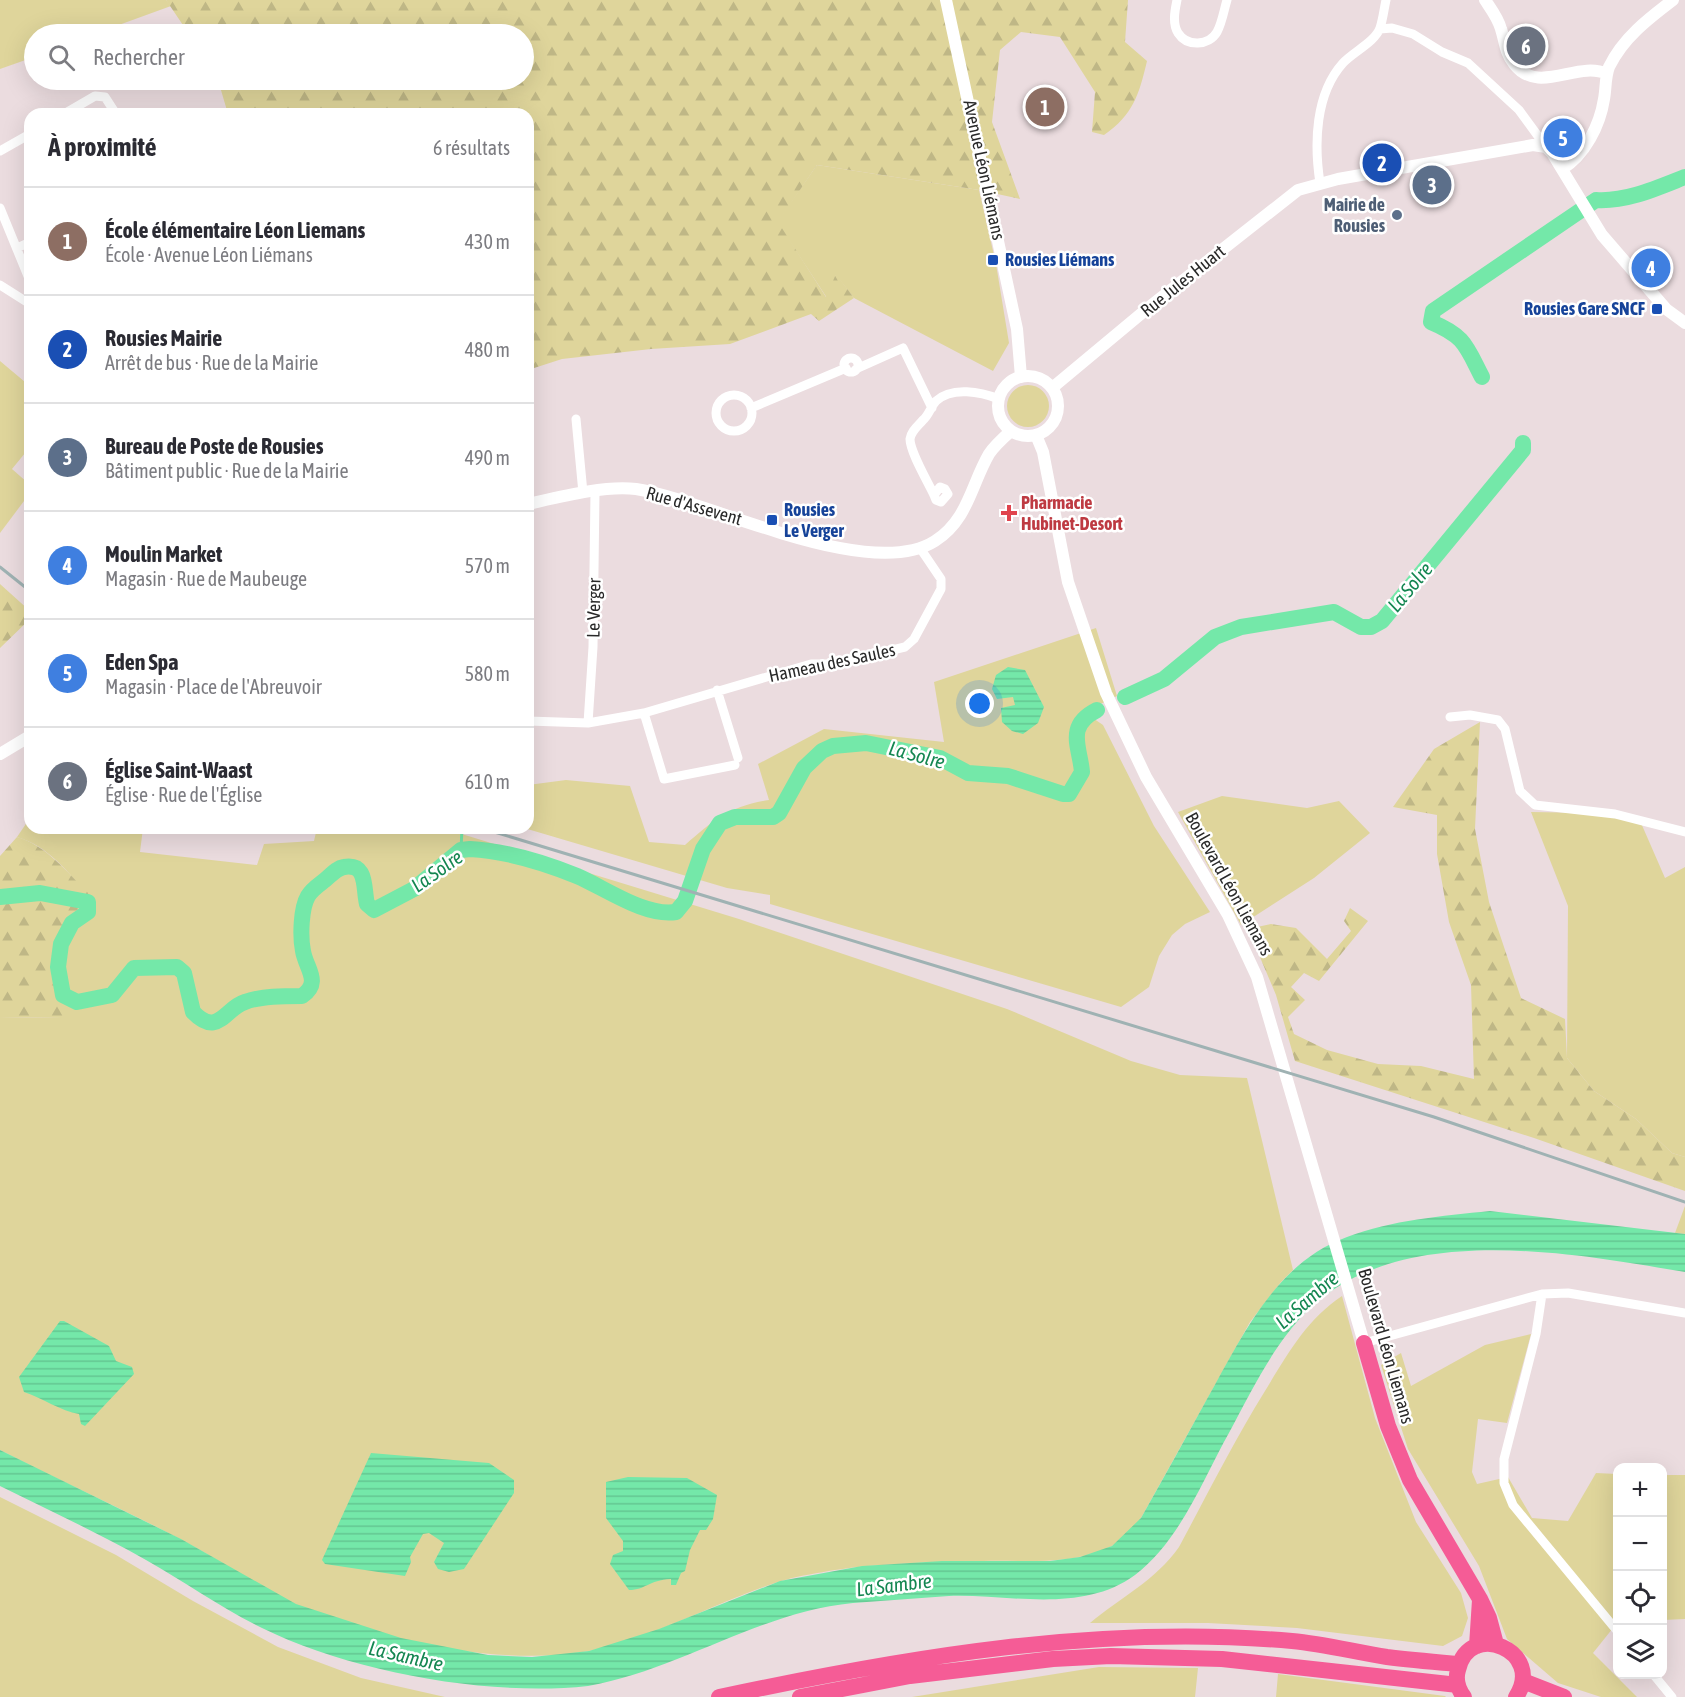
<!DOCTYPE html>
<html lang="fr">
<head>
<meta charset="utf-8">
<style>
  body { margin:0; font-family:"Asap Condensed",sans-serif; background:#f7f7f7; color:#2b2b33 }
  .controls { position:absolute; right:18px; bottom:18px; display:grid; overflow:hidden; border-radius:12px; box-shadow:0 6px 24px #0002 }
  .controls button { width:54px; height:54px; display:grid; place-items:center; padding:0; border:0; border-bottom:2px solid #e1e1e2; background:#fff; color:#2b2b33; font:30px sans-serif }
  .you { position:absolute; left:980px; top:704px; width:21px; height:21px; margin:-15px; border:4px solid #fff; border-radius:50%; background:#1a73e8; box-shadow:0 0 0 9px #1a73e833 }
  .badge { display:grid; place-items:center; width:39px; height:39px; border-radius:50%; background:#368388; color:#fff; font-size:20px; font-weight:700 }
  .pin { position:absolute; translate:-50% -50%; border:3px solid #fff; box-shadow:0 2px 6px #0006 }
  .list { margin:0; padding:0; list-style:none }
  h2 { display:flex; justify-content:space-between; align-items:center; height:78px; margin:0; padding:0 24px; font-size:26px }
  h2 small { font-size:20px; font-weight:400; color:#7c7c81 }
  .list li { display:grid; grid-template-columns:39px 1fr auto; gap:18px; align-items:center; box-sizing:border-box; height:108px; padding:0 24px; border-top:2px solid #e1e1e2 }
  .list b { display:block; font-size:22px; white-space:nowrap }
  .list p { margin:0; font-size:20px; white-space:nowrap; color:#7c7c81 }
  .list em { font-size:20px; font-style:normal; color:#7c7c81 }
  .icon { flex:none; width:33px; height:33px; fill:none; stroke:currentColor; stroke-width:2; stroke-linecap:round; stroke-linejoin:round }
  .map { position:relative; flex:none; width:1685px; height:1697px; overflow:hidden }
  .search { position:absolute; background:#fff; box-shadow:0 6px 24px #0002; left:24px; top:24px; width:510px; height:66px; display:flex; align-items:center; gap:15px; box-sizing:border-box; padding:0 21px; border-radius:33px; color:#7c7c81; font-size:22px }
  .panel { position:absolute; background:#fff; box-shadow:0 6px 24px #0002; left:24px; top:108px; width:510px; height:726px; border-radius:18px }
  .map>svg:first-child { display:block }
  .grass { fill:#dfd59b }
  .forest { fill:url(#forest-firs) }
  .water { fill:url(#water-rules) }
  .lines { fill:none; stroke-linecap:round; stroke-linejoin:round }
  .stream { stroke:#74e8a9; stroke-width:3 }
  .river { stroke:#74e8a9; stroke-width:16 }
  .street { stroke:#fff; stroke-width:9 }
  .secondary { stroke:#fff; stroke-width:12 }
  .highway { stroke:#f55c96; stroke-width:16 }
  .rail { stroke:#9fb2b3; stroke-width:3 }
  .service-dot { fill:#5c6f8a; stroke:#fff; stroke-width:2 }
  .transit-dot { fill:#1a4fb4; stroke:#fff; stroke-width:2 }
  .health-dot { fill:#e0444e; stroke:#fff; stroke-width:2 }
  .labels { text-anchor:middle; stroke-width:5; stroke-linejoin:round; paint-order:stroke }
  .street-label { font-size:18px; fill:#292929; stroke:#fff }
  .service-label { font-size:18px; font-weight:bold; fill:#4e5e75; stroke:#fff; text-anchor:end }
  .transit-label { font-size:18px; font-weight:bold; fill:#164399; stroke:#fff; text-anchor:start }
  .health-label { font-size:18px; font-weight:bold; fill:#be3a42; stroke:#fff; text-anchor:start }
  .water-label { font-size:20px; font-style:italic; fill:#148651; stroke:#fff }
</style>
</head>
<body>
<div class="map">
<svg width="1685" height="1697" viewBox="0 0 1685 1697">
  <defs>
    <pattern id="forest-firs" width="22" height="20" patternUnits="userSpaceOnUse" patternTransform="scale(1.5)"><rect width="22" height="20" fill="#dfd59b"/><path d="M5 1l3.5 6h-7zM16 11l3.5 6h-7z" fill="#bfb786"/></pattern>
    <pattern id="water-rules" width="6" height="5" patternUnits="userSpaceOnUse" patternTransform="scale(1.5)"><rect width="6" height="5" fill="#74e8a9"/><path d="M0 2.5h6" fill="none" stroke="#64c791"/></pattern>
  </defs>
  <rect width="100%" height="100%" fill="#ebdcdf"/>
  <path class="grass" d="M0 0H166L171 6 94 34H34V57L0 69Z
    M817 165 979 190 996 264 1009 343 993 371 854 298 836 275 827 298 777 222Z
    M0 361 25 382 30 376V447L12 469 28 483 30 493 0 533Z
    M1007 406a21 21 0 1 1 42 0a21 21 0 1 1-42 0Z
    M1096 628 1117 696 1084 712 1103 725 1154 826 1210 912 1185 924 1172 935 1159 956 1149 987 1121 1007 770 904V895L727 888 524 828H528V785L566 780 630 786 649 842 685 845C714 820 730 806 769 800L758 764 824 729 944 742 934 682Z
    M1222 796 1307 808 1339 801 1370 833 1314 878 1241 925 1178 812Z
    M1531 812 1590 813 1641 823 1665 878 1685 867V1157L1672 1153 1636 1119 1594 1091 1567 1058 1568 906Z
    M30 818V828H143L140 852 257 865 264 844 314 841 317 828H442L739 919 1007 1009 1131 1061 1180 1075 1247 1078 1293 1270 1281 1282 1250 1322 1141 1518C1132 1530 1119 1544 1104 1550 1066 1565 1024 1560 984 1561 945 1561 907 1563 868 1566 845 1568 799 1575 778 1582 715 1602 655 1638 589 1651 502 1667 378 1641 297 1605 257 1586 220 1560 180 1539 121 1508 60 1481 0 1450V1018L62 1017C66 996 60 1000 57 982 52 949 66 920 89 898 70 873 48 846 17 837Z
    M1685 1206V1234L1675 1233Z
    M1342 1296 1375 1418 1416 1522 1461 1593 1468 1618 1462 1636 1443 1646 1297 1628 1208 1623H1090C1121 1597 1155 1581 1179 1547 1207 1495 1234 1441 1265 1391 1287 1355 1306 1320 1342 1296Z
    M1531 1334 1507 1423 1478 1419 1472 1472 1477 1484 1508 1477 1532 1518 1568 1521 1596 1473 1617 1474V1623L1593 1653 1637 1697H1601L1558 1683 1507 1639 1479 1566 1408 1449 1381 1365 1401 1353 1411 1386 1485 1345Z
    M1662 1475H1685V1619L1663 1620Z
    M0 1497 116 1555 193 1601 278 1647 361 1678 445 1697H0Z
    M1099 1667 1198 1668 1195 1697H912Z
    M1278 1674 1445 1696 1446 1697H1276Z"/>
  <path class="forest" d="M166 0H1128L1125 42 1147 61C1139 95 1133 115 1104 135L1092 132 1095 92 1060 37 1021 32 1000 50 992 122 1020 199 979 190 817 165 778 222 826 297 836 274 854 298 819 321 811 314 730 344 651 349 562 359 528 370V114H228L218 80H524V34H189Z
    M0 584 30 611V619L0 648Z
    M1480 722 1475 829 1489 902 1521 998 1565 1019 1567 1058 1594 1091 1636 1119 1672 1153 1685 1157V1191L1534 1138 1295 1061 1276 995 1248 929 1271 924 1296 928 1327 959 1351 931 1344 921 1350 908 1368 921 1319 981 1304 973 1291 987 1305 1000 1288 1017 1294 1034 1327 1050 1378 1064 1421 1066 1474 1079 1471 985 1449 922 1437 854V815L1393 807 1434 749Z
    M17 837C47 846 66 871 88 893L89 899C82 905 75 911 70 920 58 939 45 990 71 1003L73 1011 62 1017 0 1018V856Z"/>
  <path class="water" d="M1008 667 1025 670 1044 707 1038 723 1023 734 1012 731 1002 722 1001 708 1015 705 1013 697 997 699 992 689 996 675Z
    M1490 1211 1685 1234V1272C1571 1253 1399 1220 1307 1311 1274 1344 1252 1390 1230 1431 1203 1479 1180 1541 1135 1575 1082 1614 1010 1594 949 1596 917 1598 885 1601 853 1603 759 1612 680 1670 588 1686 490 1697 351 1672 262 1628 221 1608 185 1582 146 1560 98 1533 49 1510 0 1486V1450L181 1539 296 1604 401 1638 488 1655 532 1657 589 1651 659 1629 780 1581 862 1566 942 1561H1050L1080 1557 1112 1546 1141 1518C1163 1479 1185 1439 1207 1399 1242 1337 1275 1263 1347 1237 1392 1220 1442 1216 1490 1211Z
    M60 1321H64L109 1346 116 1361 132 1367 134 1374 85 1426 81 1424 79 1414C61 1411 42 1398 24 1392L19 1377Z
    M371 1453 489 1463 514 1480V1493L464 1569 449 1572 438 1569 434 1562 444 1543 429 1533 423 1534 410 1557 411 1562 405 1576 325 1564 322 1560Z
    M628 1477 687 1478 717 1495 713 1519 706 1530H700L690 1550 685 1571 681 1573 676 1585H671V1579C648 1580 646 1590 629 1590L610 1564 613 1555 623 1551V1541L606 1518V1482Z"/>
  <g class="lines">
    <path class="stream" d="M461 850 462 828"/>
    <path class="river" d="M1482 377C1466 346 1465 336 1431 322L1433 311 1596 200C1626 202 1657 188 1685 177
      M1125 697 1164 679 1215 637 1241 627 1334 612 1361 627H1371L1382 621 1523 450V443
      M0 897 40 893 88 902V912L72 923 61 944 58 967 63 995 77 1002 112 995 134 968 177 967 184 973 193 1012C218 1038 225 1008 245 1002 261 996 284 996 302 996 322 982 306 969 303 951 300 936 301 908 308 896 312 889 320 884 325 880 331 875 337 868 344 867 368 863 363 888 367 904L374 910 414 889 461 850 470 849C505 851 545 863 577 876 605 888 645 917 676 912L685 901 703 849 720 823 735 817H773L779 813 804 768 822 751 833 746 866 743 940 758 968 773 1008 776 1063 794H1069L1082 772C1080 747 1065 726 1097 710"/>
    <path class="street" d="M1177 0C1175 10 1172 23 1178 33 1187 47 1209 46 1217 32 1222 23 1224 10 1227 0
      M1380 29 1392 28 1413 34 1442 52 1468 63 1519 110 1546 147
      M64 114 95 96 105 97 116 114
      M0 151 30 134
      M1320 183C1314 144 1315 94 1343 63 1353 52 1375 42 1380 28 1383 19 1384 9 1386 0
      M0 208 30 281
      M17 248 30 242
      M0 285 30 304
      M844 365a7 7 0 1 1 14 0a7 7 0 1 1-14 0Z
      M856 369 903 348 932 408
      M716 413a18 18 0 1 1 36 0a18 18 0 1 1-36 0Z
      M751 408 846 368
      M576 419 583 493
      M595 492 593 647 588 723 644 713 811 664H833L905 647 914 639 941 589V579L920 548
      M934 495 940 487 945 489 948 494 941 502 936 500 934 495C928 482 910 452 910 439 911 431 918 426 923 420 929 415 931 406 936 401 952 386 981 392 999 399
      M717 690 738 758
      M644 713 664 779 735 765
      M1450 717 1470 715 1498 720 1505 729 1520 791 1535 805 1615 814 1685 832
      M528 721 588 723
      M1542 1294 1536 1334 1504 1459V1483L1513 1505 1618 1632
      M1364 1343 1542 1294 1568 1293 1685 1313
      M1653 1674 1672 1697"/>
    <path class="secondary" d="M946 0 1017 329 1021 377
      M1485 0C1491 9 1498 18 1501 29 1505 41 1505 53 1514 64 1539 96 1577 60 1607 74
      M1562 169C1585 155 1600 125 1604 99 1606 89 1605 77 1609 67 1623 38 1648 19 1673 0
      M998 406a30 30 0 1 1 60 0a30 30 0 1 1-60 0Z
      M1052 388 1148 308 1298 190 1338 179 1533 145 1546 147 1552 153 1602 235 1666 309 1685 323
      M1036 435 1043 452 1068 582 1106 693 1146 777 1228 915 1257 977 1364 1343
      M528 504C559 497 605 485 636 489 710 501 869 583 935 541 968 520 971 485 989 454 995 445 1003 438 1011 431
      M0 754 30 736"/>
    <path class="highway" d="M1364 1343 1388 1426 1410 1480 1480 1599 1489 1618 1496 1644
      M1477 1646 1480 1600
      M1523 1681 1564 1697
      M719 1697C907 1657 1099 1624 1292 1641 1324 1644 1355 1652 1387 1657 1410 1660 1435 1662 1459 1664
      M800 1697 910 1676 1053 1659 1111 1656 1222 1659 1458 1685
      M1464 1697C1458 1689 1455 1680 1458 1670 1469 1619 1546 1651 1516 1697"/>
    <path class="rail" d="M0 567 30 591
      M481 828 1434 1117 1685 1202"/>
  </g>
  <circle class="service-dot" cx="1397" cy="215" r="6"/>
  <g class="transit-dot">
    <rect x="987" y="254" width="12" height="12" rx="3"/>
    <rect x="1651" y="303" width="12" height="12" rx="3"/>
    <rect x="766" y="514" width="12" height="12" rx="3"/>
  </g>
  <path class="health-dot" d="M1006 504h6v6h6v6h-6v6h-6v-6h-6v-6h6z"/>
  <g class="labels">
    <g class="street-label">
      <text transform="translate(984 170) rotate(78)" y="6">Avenue Léon Liémans</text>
      <text transform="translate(1183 281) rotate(-39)" y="6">Rue Jules Huart</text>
      <text transform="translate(694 506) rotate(16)" y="6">Rue d'Assevent</text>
      <text transform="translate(594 608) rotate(-89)" y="6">Le Verger</text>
      <text transform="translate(832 663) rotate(-12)" y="6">Hameau des Saules</text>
      <text transform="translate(1229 884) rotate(61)" y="6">Boulevard Léon Liemans</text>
      <text transform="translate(1386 1346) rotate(74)" y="6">Boulevard Léon Liemans</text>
    </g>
    <g class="service-label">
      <text x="1385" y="211">Mairie de<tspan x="1385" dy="21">Rousies</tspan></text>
    </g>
    <g class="transit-label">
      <text x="1005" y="266">Rousies Liémans</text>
      <text x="1645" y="315" text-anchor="end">Rousies Gare SNCF</text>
      <text x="784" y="516">Rousies<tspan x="784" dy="21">Le Verger</tspan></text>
    </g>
    <g class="health-label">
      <text x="1021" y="509">Pharmacie<tspan x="1021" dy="21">Hubinet-Desort</tspan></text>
    </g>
    <g class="water-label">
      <text transform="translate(1410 587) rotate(-50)" y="7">La Solre</text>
      <text transform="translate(917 755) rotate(15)" y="7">La Solre</text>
      <text transform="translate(437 871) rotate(-35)" y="7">La Solre</text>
      <text transform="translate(1307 1300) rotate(-41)" y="7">La Sambre</text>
      <text transform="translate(894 1585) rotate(-7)" y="7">La Sambre</text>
      <text transform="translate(406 1656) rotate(13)" y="7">La Sambre</text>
    </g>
  </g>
</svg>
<div class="controls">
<button>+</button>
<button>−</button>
<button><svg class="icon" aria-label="locate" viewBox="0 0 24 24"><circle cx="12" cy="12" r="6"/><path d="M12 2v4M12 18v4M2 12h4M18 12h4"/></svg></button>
<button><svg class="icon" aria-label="layers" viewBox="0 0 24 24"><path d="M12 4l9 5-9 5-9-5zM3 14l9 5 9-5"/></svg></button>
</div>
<div class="you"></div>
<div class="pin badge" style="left:1045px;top:107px;background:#8d6e63">1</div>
<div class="pin badge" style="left:1382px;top:163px;background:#1a4fb4">2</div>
<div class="pin badge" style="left:1432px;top:185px;background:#5c6f8a">3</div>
<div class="pin badge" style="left:1651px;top:268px;background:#3f7fe0">4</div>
<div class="pin badge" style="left:1563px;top:138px;background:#3f7fe0">5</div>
<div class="pin badge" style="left:1526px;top:46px;background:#6b7280">6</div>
<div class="search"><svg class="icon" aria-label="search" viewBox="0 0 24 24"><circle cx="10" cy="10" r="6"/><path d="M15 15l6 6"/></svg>Rechercher</div>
<section class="panel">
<h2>À proximité<small>6 résultats</small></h2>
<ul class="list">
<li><span class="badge" style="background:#8d6e63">1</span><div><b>École élémentaire Léon Liemans</b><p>École · Avenue Léon Liémans</p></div><em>430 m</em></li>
<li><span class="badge" style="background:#1a4fb4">2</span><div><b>Rousies Mairie</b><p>Arrêt de bus · Rue de la Mairie</p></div><em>480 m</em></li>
<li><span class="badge" style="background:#5c6f8a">3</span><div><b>Bureau de Poste de Rousies</b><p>Bâtiment public · Rue de la Mairie</p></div><em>490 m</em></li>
<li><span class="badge" style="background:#3f7fe0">4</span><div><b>Moulin Market</b><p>Magasin · Rue de Maubeuge</p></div><em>570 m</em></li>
<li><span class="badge" style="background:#3f7fe0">5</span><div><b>Eden Spa</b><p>Magasin · Place de l'Abreuvoir</p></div><em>580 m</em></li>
<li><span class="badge" style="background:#6b7280">6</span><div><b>Église Saint-Waast</b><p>Église · Rue de l'Église</p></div><em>610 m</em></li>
</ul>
</section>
</div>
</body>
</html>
